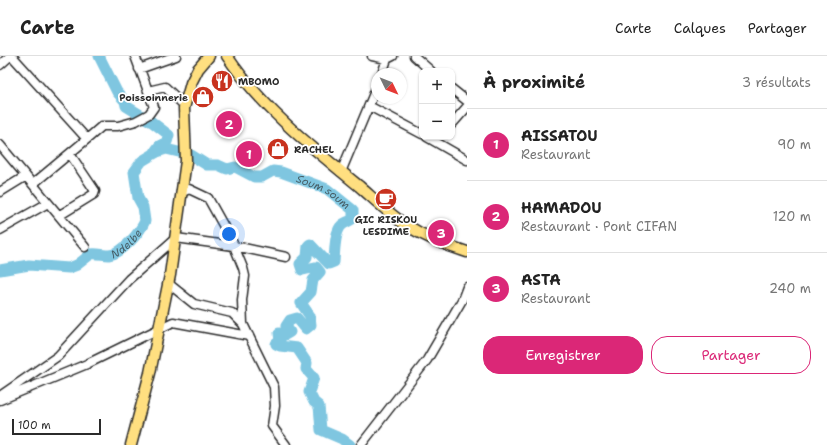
<!DOCTYPE html>
<html lang="fr">
<head>
<meta charset="utf-8">
<style>
  body { margin:0; font-family:"Shantell Sans",sans-serif; background:#f2f2f2; color:#222 }
  .controls { position:absolute; right:12px; top:12px; display:grid; overflow:hidden; border-radius:8px; box-shadow:0 1px 3px #0004 }
  .controls button { width:36px; height:36px; display:grid; place-items:center; padding:0; border:0; border-bottom:1px solid #e0e0e0; background:#fff; color:#222; font:20px sans-serif }
  .compass { position:absolute; left:371px; top:12px; width:36px; height:36px; border-radius:50%; background:#fff; box-shadow:0 1px 3px #0004; rotate:133deg }
  .scale { position:absolute; left:12px; bottom:10px; width:89px; box-sizing:border-box; padding-left:4px; border:2px solid #2b2b2b; border-top:0; font-size:11px; line-height:14px; white-space:nowrap; color:#2b2b2b; -webkit-text-stroke:3px #fff; paint-order:stroke }
  .you { position:absolute; left:229px; top:178px; width:14px; height:14px; margin:-10px; border:3px solid #fff; border-radius:50%; background:#1a73e8; box-shadow:0 0 0 6px #1a73e833 }
  .badge { display:grid; place-items:center; width:26px; height:26px; border-radius:50%; background:#db2777; color:#fff; font-size:13px; font-weight:700 }
  .pin { position:absolute; translate:-50% -50%; border:2px solid #fff; box-shadow:0 1px 4px #0006 }
  .list { margin:0; padding:0; list-style:none }
  h2 { display:flex; justify-content:space-between; align-items:center; height:52px; margin:0; padding:0 16px; font-size:17px }
  h2 small { font-size:13px; font-weight:400; color:#767676 }
  .list li { display:grid; grid-template-columns:26px 1fr auto; gap:12px; align-items:center; box-sizing:border-box; height:72px; padding:0 16px; border-top:1px solid #e0e0e0 }
  .list b { display:block; font-size:15px; white-space:nowrap }
  .list p { margin:0; font-size:13px; white-space:nowrap; color:#767676 }
  .list em { font-size:13px; font-style:normal; color:#767676 }
  .actions { display:flex; gap:8px; padding:12px 16px }
  .actions a { flex:1; padding:9px 0; border:1px solid #db2777; border-radius:16px; text-align:center; font-size:14px; color:#db2777 }
  .actions .main { background:#db2777; color:#fff }
  .map { position:relative; flex:none; width:467px; height:389px; overflow:hidden }
  header { display:flex; align-items:center; gap:24px; box-sizing:border-box; height:56px; padding:0 20px; background:#fff; border-bottom:1px solid #e0e0e0 }
  header strong { font-size:19px }
  nav { display:flex; gap:22px; margin-inline-start:auto; font-size:14px }
  main { display:flex }
  aside { flex:1; background:#fff }
  .map>svg:first-child { display:block }
  .lines { fill:none; stroke-linecap:round; stroke-linejoin:round }
  .river { stroke:#7fc6e0; stroke-width:11 }
  .minor-casing { stroke:#2b2b2b; stroke-width:11 }
  .major-casing { stroke:#2b2b2b; stroke-width:13 }
  .minor { stroke:#fff; stroke-width:8 }
  .major { stroke:#ffdf80; stroke-width:10 }
  .labels { text-anchor:middle; stroke-width:3.5; stroke-linejoin:round; paint-order:stroke }
  .poi-label { font-size:10px; font-weight:bold; fill:#2b2b2b; stroke:#fff; text-anchor:start }
  .water-label { font-size:11px; font-style:italic; fill:#48616a; stroke:#fff }
</style>
</head>
<body>
<header>
<strong>Carte</strong>
<nav><a>Carte</a><a>Calques</a><a>Partager</a></nav>
</header>
<main>
<div class="map">
<svg width="467" height="389" viewBox="0 0 467 389">
  <rect width="100%" height="100%" fill="#fff"/>
  <filter id="ink" filterUnits="userSpaceOnUse"><feTurbulence type="fractalNoise" baseFrequency=".025" numOctaves="2"/><feDisplacementMap in="SourceGraphic" scale="8" xChannelSelector="R" yChannelSelector="G"/><feConvolveMatrix kernelMatrix="1 2 1 2 8 2 1 2 1" color-interpolation-filters="sRGB"/></filter>
  <g filter="url(#ink)">
    <g class="lines">
      <g class="river">
        <path id="s1" d="M99 0 117 36 125 45 126 50 152 66 169 79 167 86 159 90 156 94 157 96 166 93 191 99 207 109H218L227 113 235 111 254 121H262L273 115 281 116 327 133 353 154V162C350 166 345 166 342 169 334 176 335 196 334 206L329 208 310 188 308 190 307 201 300 208 302 214 316 211 320 216 313 224 311 236 301 247 310 260 311 269 306 273 297 262 290 264 286 270 290 276 285 279 279 277 280 285 276 288 280 290 297 292 307 307 306 313 314 322 309 336 314 346 319 350 321 374 342 383 350 389"/>
        <path id="s2" d="M0 214 29 209 69 212 77 209 91 198C97 197 103 199 109 199 122 198 140 176 145 165L143 151 138 142 134 116 142 105 157 96"/>
      </g>
      <g class="minor-casing">
        <path id="minor" d="M12 0 87 83 33 128
          M135 0 148 35 165 31 185 50
          M372 0 387 3 393 0
          M414 0 431 15
          M0 9 10 0
          M139 13 176 0
          M382 18 387 3
          M452 33 467 45
          M369 50 422 78
          M452 68 467 51
          M427 81 467 104
          M87 83 102 70H118L136 65 149 58 154 51 148 35
          M0 89 85 191
          M341 116 377 30
          M0 136 26 120
          M183 136 189 133 208 142 232 185 243 212 245 220 242 244 243 268 274 331 275 350 272 370 286 389
          M60 159 94 138 95 135 70 98
          M0 174 48 147
          M169 228 194 248 232 257 243 268
          M0 340 58 300 129 223 176 182 234 190 286 201
          M0 344 87 308 173 266 249 280
          M361 389 427 304 462 244 467 231"/>
      </g>
      <g class="major-casing">
        <path id="major" d="M227 0C261 51 311 91 359 130 374 143 389 158 406 169 425 181 445 189 467 196
          M131 389 150 317 170 219 186 105 184 52 191 27 198 13 209 0"/>
      </g>
      <use href="#minor" class="minor"/>
      <use href="#major" class="major"/>
    </g>
  </g>
  <defs>
    <g id="restaurant-disc" transform="scale(1.15)"><circle r="9.5" fill="#c8321e" stroke="#fff"/><path d="M-5-6h1v4h1v-4h1v4h1v-4h1v5L-1.5 .5V6h-2V.5L-5-1ZM5-6V6H3V1.5H1.5Q1.5-4 5-6Z" fill="#fff"/></g>
    <g id="shop-disc" transform="scale(1.15)"><circle r="9.5" fill="#c8321e" stroke="#fff"/><path d="M-5-2.5h2.3a2.7 3.5 0 0 1 5.4 0H5L5.5 6h-11ZM-1.5-2.5h3a1.5 2.3 0 0 0-3 0Z" fill="#fff"/></g>
    <g id="cafe-disc" transform="scale(1.15)"><circle r="9.5" fill="#c8321e" stroke="#fff"/><path d="M-5.5-4.5H6V0H3Q3 3.5 0 3.5H-2.5Q-5.5 3.5-5.5 0ZM3-3.2v2h1.7v-2ZM-6 4.5H4V6H-6Z" fill="#fff"/></g>
  </defs>
  <g fill-rule="evenodd">
    <use href="#restaurant-disc" x="222" y="25"/>
    <use href="#shop-disc" x="203" y="41"/>
    <use href="#shop-disc" x="278" y="93"/>
    <use href="#cafe-disc" x="386" y="143"/>
  </g>
  <g class="labels">
    <g class="poi-label">
      <text x="238" y="29">MBOMO</text>
      <text x="188" y="45" text-anchor="end">Poissoinnerie</text>
      <text x="294" y="97">RACHEL</text>
      <text x="386" y="167" text-anchor="middle">GIC RISKOU<tspan x="386" dy="12">LESDIME</tspan></text>
    </g>
    <g class="water-label">
      <text dy="4" stroke="none"><textPath href="#s1" startOffset="313">Soum soum</textPath></text>
      <text dy="4" stroke="none"><textPath href="#s2" startOffset="135">Ndelbe</textPath></text>
    </g>
  </g>
</svg>
<div class="controls">
<button>+</button>
<button>−</button>
</div>
<svg class="compass" viewBox="-18 -18 36 36"><path d="M0-13l5 13h-10z" fill="#e53935"/><path d="M0 13l5-13h-10z" fill="#767676"/></svg>
<div class="scale">100 m</div>
<div class="you"></div>
<div class="pin badge" style="left:249px;top:98px">1</div>
<div class="pin badge" style="left:229px;top:68px">2</div>
<div class="pin badge" style="left:441px;top:177px">3</div>
</div>
<aside>
<h2>À proximité<small>3 résultats</small></h2>
<ul class="list">
<li><span class="badge">1</span><div><b>AISSATOU</b><p>Restaurant</p></div><em>90 m</em></li>
<li><span class="badge">2</span><div><b>HAMADOU</b><p>Restaurant · Pont CIFAN</p></div><em>120 m</em></li>
<li><span class="badge">3</span><div><b>ASTA</b><p>Restaurant</p></div><em>240 m</em></li>
</ul>
<div class="actions"><a class="main">Enregistrer</a><a>Partager</a></div>
</aside>
</main>
</body>
</html>
